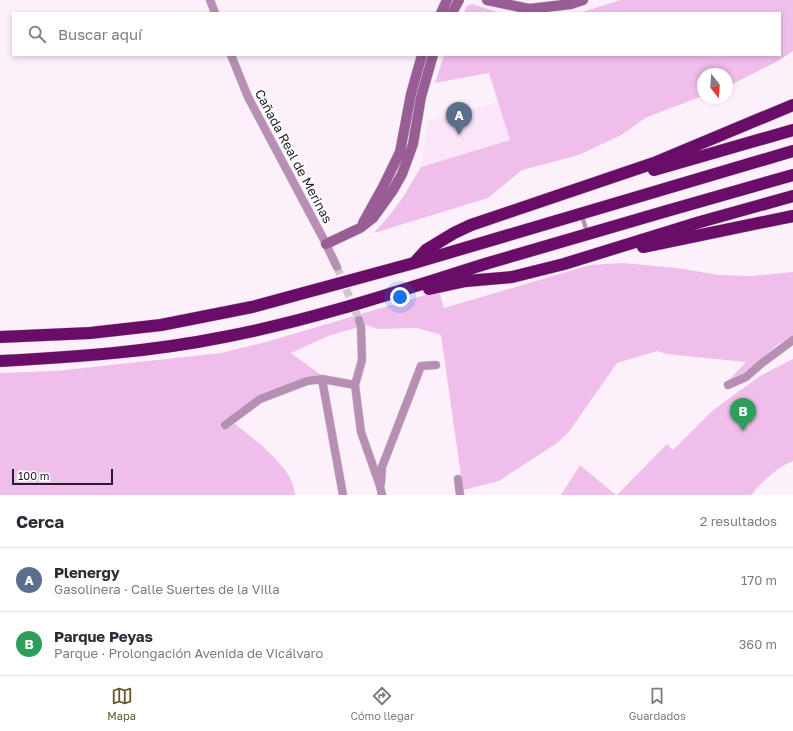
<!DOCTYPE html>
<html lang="es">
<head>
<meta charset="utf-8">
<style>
  body { margin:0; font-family:"Golos Text",sans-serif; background:#f2f2f3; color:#2b2b33 }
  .compass { position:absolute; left:697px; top:68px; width:36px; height:36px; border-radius:50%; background:#fff; box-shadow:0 2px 6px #0003; rotate:163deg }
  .scale { position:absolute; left:12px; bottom:10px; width:101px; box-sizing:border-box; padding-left:4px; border:2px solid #271d26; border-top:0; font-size:11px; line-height:14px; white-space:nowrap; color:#271d26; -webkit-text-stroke:3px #fff; paint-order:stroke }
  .you { position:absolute; left:400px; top:297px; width:14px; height:14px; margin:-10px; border:3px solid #fff; border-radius:50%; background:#1a73e8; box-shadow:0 0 0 6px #1a73e833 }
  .badge { display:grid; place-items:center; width:26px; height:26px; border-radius:50%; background:#615926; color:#fff; font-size:13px; font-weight:700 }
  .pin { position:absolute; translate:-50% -33px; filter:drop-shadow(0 1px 2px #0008) }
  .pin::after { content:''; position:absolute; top:21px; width:14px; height:12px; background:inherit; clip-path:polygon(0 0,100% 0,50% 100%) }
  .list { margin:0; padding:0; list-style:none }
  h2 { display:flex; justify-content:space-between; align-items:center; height:52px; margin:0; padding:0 16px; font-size:17px }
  h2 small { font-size:13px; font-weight:400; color:#7c7c81 }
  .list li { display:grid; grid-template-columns:26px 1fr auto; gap:12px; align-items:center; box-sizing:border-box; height:64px; padding:0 16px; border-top:1px solid #e1e1e2 }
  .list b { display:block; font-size:15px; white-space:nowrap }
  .list p { margin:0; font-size:13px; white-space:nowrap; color:#7c7c81 }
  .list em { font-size:13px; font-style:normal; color:#7c7c81 }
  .icon { flex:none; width:22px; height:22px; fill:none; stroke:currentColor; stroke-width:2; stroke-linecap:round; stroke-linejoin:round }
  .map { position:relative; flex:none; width:793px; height:495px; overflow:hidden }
  .search { position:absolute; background:#fff; box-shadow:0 2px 6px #0003; left:12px; right:12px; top:12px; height:44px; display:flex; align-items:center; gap:10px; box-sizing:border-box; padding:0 14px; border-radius:0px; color:#7c7c81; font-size:15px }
  .sheet { height:180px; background:#fff }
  nav { display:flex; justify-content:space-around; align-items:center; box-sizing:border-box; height:56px; border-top:1px solid #e1e1e2; background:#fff; font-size:11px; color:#7c7c81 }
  nav a { display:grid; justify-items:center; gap:2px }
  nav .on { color:#615926 }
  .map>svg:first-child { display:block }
  .built { fill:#fbe5f8 }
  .green { fill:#f0beeb }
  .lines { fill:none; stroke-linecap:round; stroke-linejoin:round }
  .street-tunnel { stroke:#d1c6d0; stroke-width:8; stroke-dasharray:8 4; stroke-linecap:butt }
  .lane-casing { stroke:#d6cad4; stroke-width:5 }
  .street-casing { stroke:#d6cad4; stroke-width:9 }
  .secondary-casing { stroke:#d6cad4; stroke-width:11 }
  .highway-casing { stroke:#d6cad4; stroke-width:13 }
  .lane { stroke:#b88fb4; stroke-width:4 }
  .street { stroke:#b88fb4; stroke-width:8 }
  .secondary { stroke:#985d94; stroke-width:10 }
  .highway { stroke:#6a0d68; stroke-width:12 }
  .labels { text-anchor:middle; stroke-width:4; stroke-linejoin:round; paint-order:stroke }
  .street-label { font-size:13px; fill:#271d26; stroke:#fff }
</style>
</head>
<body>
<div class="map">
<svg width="793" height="495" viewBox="0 0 793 495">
  <rect width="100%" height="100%" fill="#fcf0fa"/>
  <path class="built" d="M498 102 510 140 421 167 428 121Z"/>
  <path class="green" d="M620 0H793V51L776 62 727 87V74H703V96L647 117 621 135 579 155 522 170 488 198 374 233 393 211 405 194 421 167 510 140 489 73 435 83 444 55H780V13H579Z
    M472 4 501 13H464L467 6Z
    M623 263 677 268 719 275 752 276 793 272V336L777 345 741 376 728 381 746 362 666 354 657 351 617 363 568 433 557 443 499 481 463 490 441 335 417 328 378 329 366 325 328 336 291 353 321 375 304 386 256 405 234 423C254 440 294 467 295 495H0V373L56 371 221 353 266 342 439 291 444 308 590 265Z
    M793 359V461C777 467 762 482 751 495H617L667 444 673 450 712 411 760 376Z
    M580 465 616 495H561Z"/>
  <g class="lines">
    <path class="street-tunnel" d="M337 267 359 320"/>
    <g class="lane-casing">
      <path id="lane" d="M582 216 587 232"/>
    </g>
    <g class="street-casing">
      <path id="street" d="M210 0 215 13
        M231 55 248 97 323 238 337 267
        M359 320 361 327 362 360 355 385 361 432 380 486 382 495
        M728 385 746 377 762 363 793 340
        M225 425 260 399 307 381 322 379
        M458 479 460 495
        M381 483 382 467 421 366 436 365
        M343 495 322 379 355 385"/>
    </g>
    <g class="secondary-casing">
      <path id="secondary" d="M487 0 529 9 571 4 583 0
        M441 13 447 0
        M452 13 459 0
        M363 223 383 187 400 152 411 94 422 55
        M326 244 360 228 373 218 393 190 402 174 413 144 421 97 433 55"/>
    </g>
    <g class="highway-casing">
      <path id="highway" d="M654 170 793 130
        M643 247 793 216
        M415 262 426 250 454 233 471 225 654 163 793 105
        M429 289 466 281 512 277 564 264 700 222 793 196
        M0 337 90 333 161 325 252 307 414 263 793 151
        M0 361C75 357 150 352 224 337 313 320 399 291 485 264 588 234 690 204 793 175"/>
    </g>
    <use href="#lane" class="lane"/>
    <use href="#street" class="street"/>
    <use href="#secondary" class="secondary"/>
    <use href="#highway" class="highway"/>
  </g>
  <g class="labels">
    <g class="street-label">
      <text transform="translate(294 156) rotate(62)" y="5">Cañada Real de Merinas</text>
    </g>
  </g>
</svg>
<svg class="compass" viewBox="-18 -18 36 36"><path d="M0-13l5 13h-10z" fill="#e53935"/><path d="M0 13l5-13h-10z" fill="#7c7c81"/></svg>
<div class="scale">100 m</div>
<div class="you"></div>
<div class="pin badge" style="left:459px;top:135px;background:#5c6f8a">A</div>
<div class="pin badge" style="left:743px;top:431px;background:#2e9e5b">B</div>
<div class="search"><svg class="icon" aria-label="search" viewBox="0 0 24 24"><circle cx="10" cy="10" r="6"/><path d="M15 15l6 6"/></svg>Buscar aquí</div>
</div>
<section class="sheet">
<h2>Cerca<small>2 resultados</small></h2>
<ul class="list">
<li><span class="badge" style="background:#5c6f8a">A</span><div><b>Plenergy</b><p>Gasolinera · Calle Suertes de la Villa</p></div><em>170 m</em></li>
<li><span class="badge" style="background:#2e9e5b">B</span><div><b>Parque Peyas</b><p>Parque · Prolongación Avenida de Vicálvaro</p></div><em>360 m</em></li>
</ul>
</section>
<nav>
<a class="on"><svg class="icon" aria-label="map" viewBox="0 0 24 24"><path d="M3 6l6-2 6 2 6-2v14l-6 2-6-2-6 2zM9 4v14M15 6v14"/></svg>Mapa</a>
<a><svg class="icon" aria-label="directions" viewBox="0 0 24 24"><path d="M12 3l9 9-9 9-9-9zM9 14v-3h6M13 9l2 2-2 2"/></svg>Cómo llegar</a>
<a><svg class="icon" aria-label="saved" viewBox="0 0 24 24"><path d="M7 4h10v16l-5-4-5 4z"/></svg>Guardados</a>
</nav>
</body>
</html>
